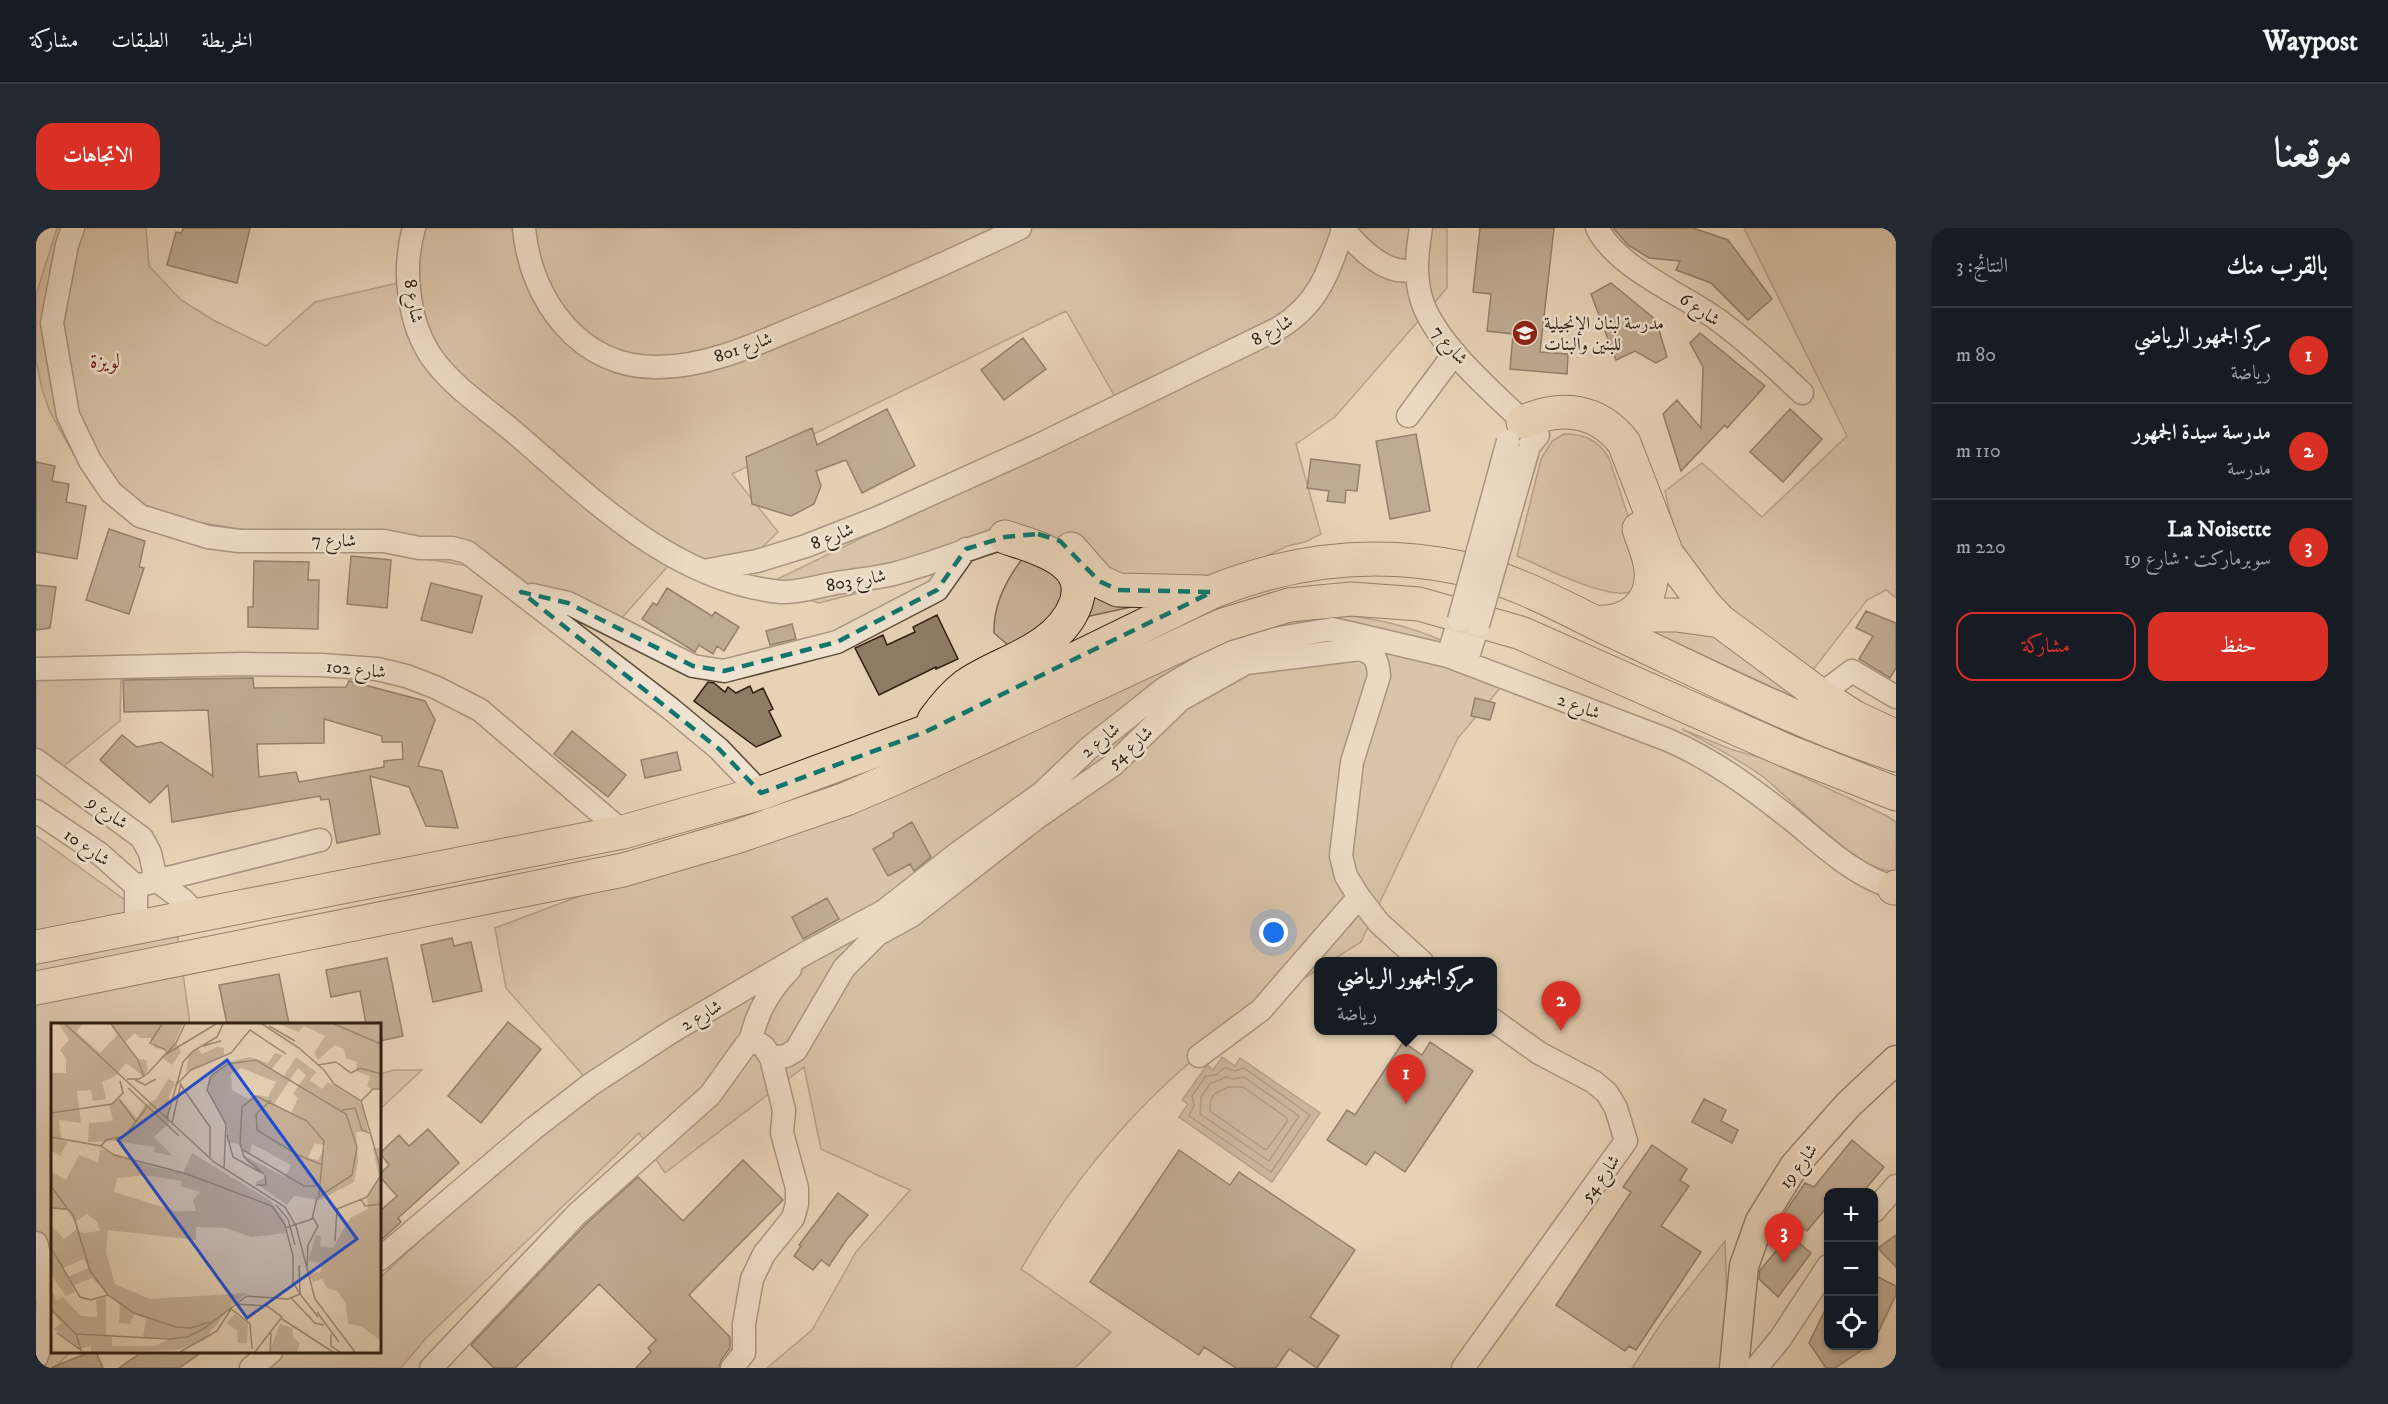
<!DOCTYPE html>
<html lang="ar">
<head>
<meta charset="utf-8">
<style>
  body { margin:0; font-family:"IM FELL DW Pica",Amiri,serif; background:#242831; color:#f1f3f6; direction:rtl }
  .controls { position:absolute; right:18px; bottom:18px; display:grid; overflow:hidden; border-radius:12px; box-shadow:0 2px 4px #0004 }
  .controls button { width:54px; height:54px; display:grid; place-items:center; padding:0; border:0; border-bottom:2px solid #363941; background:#171b24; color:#f1f3f6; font:30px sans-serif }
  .you { position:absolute; left:1238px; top:705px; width:21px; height:21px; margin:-15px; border:4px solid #fff; border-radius:50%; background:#1a73e8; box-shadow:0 0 0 9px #1a73e833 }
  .badge { display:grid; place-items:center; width:39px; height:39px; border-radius:50%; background:#d93025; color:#fff; font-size:20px; font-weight:700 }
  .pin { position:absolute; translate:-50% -50px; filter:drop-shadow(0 2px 3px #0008) }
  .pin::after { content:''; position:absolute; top:32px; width:21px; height:18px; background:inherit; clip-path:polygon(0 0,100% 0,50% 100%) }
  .popup { position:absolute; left:1278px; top:729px; width:183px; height:78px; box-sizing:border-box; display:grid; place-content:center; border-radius:12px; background:#171b24; filter:drop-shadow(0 2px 4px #0005); font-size:20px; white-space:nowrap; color:#9ea1a6 }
  .popup b { font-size:22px; color:#f1f3f6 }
  .popup::after { content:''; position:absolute; left:50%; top:100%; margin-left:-12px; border:12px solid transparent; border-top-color:#171b24 }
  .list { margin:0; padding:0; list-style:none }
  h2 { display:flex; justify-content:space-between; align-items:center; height:78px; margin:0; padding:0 24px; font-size:26px }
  h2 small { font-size:20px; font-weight:400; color:#9ea1a6 }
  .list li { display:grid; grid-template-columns:39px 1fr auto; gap:18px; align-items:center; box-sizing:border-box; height:96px; padding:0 24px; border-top:2px solid #363941 }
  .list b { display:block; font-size:22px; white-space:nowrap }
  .list p { margin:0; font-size:20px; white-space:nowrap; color:#9ea1a6 }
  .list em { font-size:20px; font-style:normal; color:#9ea1a6 }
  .actions { display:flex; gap:12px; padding:18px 24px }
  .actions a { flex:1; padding:14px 0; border:2px solid #d93025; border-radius:18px; text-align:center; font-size:21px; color:#d93025 }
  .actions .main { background:#d93025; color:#fff }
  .icon { flex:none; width:33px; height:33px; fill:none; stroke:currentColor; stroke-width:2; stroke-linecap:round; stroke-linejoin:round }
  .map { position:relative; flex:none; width:1860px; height:1140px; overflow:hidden; direction:ltr; border-radius:18px }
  header { display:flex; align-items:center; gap:36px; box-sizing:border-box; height:84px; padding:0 30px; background:#171b24; border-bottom:2px solid #363941 }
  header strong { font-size:28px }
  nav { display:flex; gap:33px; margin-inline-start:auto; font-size:21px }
  .intro { display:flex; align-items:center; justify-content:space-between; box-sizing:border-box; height:144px; padding:0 36px }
  h1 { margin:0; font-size:42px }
  .button { padding:15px 27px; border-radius:18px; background:#d93025; color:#fff; font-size:21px; font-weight:700 }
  main { display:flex; gap:36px; padding:0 36px }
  aside { flex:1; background:#171b24; border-radius:18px; box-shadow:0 2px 4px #0004 }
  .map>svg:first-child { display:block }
  .green { fill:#c8b39a; stroke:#7c6855; stroke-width:1.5 }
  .water { fill:#a8957e; stroke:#786552; stroke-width:1.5 }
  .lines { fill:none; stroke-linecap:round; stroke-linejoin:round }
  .shore { stroke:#6c5a47; stroke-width:1.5 }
  .building { fill:#8f7c66; stroke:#2f1e10; stroke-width:1.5; fill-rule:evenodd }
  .minor-casing { stroke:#5d4b3a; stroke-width:25 }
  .major-casing { stroke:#2f1e10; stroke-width:31 }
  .highway-casing { stroke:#2f1e10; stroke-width:35 }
  .minor { stroke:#efe2d0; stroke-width:22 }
  .major { stroke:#e7d2b6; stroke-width:28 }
  .highway { stroke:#e7d2b6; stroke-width:33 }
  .minor-bridge-casing { stroke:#5d4b3a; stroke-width:25; stroke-linecap:butt }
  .minor-bridge { stroke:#efe2d0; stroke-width:22 }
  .marked { fill:none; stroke:#0f766e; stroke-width:4.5; stroke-dasharray:12 8; stroke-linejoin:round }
  .labels { text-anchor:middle; stroke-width:5; stroke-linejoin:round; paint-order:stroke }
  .street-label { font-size:18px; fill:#2f1e10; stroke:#efe2d0 }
  .poi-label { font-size:18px; fill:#2f1e10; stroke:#efe2d0; text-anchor:start }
  .quarter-label { font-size:21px; fill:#7a1f14; stroke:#efe2d0 }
  .inset-road { fill:none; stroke:#9d8a74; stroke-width:1.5 }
  .view { fill:#1d4ed8; fill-opacity:0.15; stroke:#1d4ed8; stroke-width:3 }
  .inset-edge { fill:none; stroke:#2f1e10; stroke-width:3 }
</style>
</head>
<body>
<header>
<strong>Waypost</strong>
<nav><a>الخريطة</a><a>الطبقات</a><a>مشاركة</a></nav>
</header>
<div class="intro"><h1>موقعنا</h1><a class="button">الاتجاهات</a></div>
<main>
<aside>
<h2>بالقرب منك<small>النتائج: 3</small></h2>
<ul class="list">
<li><span class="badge">1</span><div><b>مركز الجمهور الرياضي</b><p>رياضة</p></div><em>80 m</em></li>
<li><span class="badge">2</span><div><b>مدرسة سيدة الجمهور</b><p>مدرسة</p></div><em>110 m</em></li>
<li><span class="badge">3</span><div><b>La Noisette</b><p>سوبرماركت · شارع 19</p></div><em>220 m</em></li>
</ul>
<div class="actions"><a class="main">حفظ</a><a>مشاركة</a></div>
</aside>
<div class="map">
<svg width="1860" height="1140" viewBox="0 0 1860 1140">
  <rect width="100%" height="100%" fill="#e7d2b6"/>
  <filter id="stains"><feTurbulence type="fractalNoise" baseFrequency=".00333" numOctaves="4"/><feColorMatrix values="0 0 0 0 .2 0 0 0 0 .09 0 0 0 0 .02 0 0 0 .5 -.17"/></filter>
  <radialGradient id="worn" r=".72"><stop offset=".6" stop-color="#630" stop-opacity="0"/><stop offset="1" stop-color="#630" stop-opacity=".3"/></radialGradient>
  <path class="green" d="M21 0H110L113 38 145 72 177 92 230 118 279 74 371 53 377 0H1411V60L1299 189 1260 216 1285 306 1269 314 1251 318 1231 328 1109 376 1054 388 973 418 958 405C957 368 980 335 1005 310L888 348 783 375 727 358 1087 183 1030 83 696 246 742 304 699 345 632 338 575 402 433 338 99 284 50 242 37 225 14 184 6 161 0 133V67Z
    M1708 0H1860V370L1850 362 1831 372 1773 447C1728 410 1678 375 1649 324 1638 306 1633 284 1629 263L1666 235 1726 289 1811 208Z
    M1528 206C1549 206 1562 212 1573 230L1610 343C1606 351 1602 360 1593 364 1571 372 1505 338 1481 328L1505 231 1516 213Z
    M1290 385C1336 389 1383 398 1424 422 1440 431 1455 442 1471 452L1422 510 1325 714 1295 733 1283 734V741C1153 820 1061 910 985 1041L1075 1104 1039 1140H731L776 1102 820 1024 874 962 785 921 768 839 629 945 603 905 390 1110 365 1140H227L248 1124H344V1050L553 854 470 760 459 700 817 565 1130 421Z
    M1599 396 1665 398 1854 513Z
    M0 442 85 446 84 493 19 545 0 525Z
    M1646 501 1694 521 1729 531 1849 587 1860 594V643C1822 646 1756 571 1726 548 1701 530 1673 516 1646 501Z
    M0 608 142 710 154 796H16V1124H35L18 1140H0Z
    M358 842H386L344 881V846Z
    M1689 1013 1693 1140H1596L1626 1094Z"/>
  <path class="water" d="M1186 829 1199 838 1204 830 1284 885 1236 954 1143 889 1152 876 1146 872 1171 837 1177 842Z"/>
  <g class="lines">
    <path class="shore" d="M1189 839 1198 843 1208 840 1274 887 1235 944 1153 888 1158 877 1156 868 1170 848 1180 847Z
      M1190 849 1198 851 1208 849 1263 888 1233 933 1164 886 1165 869 1174 856Z
      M1192 859H1207L1251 890V894L1231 921H1228L1174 883C1174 865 1177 867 1192 859Z"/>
  </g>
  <path class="building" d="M147 0H214L201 55 131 37 140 4 146 5Z
    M1444 0H1518L1504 124 1532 126 1531 146 1474 141 1477 106 1451 103 1455 66 1437 64Z
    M1577 0H1657L1692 12 1736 71 1712 92 1675 55 1640 42 1644 33 1613 30 1592 17Z
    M1575 55 1620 92 1631 129 1620 135 1599 123 1580 132 1555 66Z
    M1664 105 1729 158 1691 200 1689 197 1645 243 1627 186 1641 172 1665 200 1667 139 1654 115Z
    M987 110 1010 141 968 172 945 142Z
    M851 181 879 238 826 265 810 232 780 243 785 258 778 276 755 288 716 276 710 229 776 200 781 217Z
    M1754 181 1786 211 1747 254 1714 224Z
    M1380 206 1394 283 1354 291 1340 213Z
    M1275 231 1324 237 1321 263 1310 262 1309 275 1291 273 1293 263 1271 260Z
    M0 234 19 238 16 253 33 256 30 274 50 278 41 331 0 324Z
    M73 301 109 313 103 339 108 340 93 386 50 372Z
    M315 328 355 332 351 380 311 376Z
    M218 333 273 334 272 352H283L282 401 212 399V379H217Z
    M395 355 446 368 436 405 385 392Z
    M0 357 20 359 14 400 0 402Z
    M631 360 676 388 679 384 703 399 688 423 681 418 677 426 663 417 659 424 606 391 617 375 621 377Z
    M1830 383 1860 395V440L1854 450 1823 431 1837 408 1820 400Z
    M901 387 922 431 900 441V439L843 467 819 420 847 407 851 417 879 404 877 399Z
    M756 396 760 411 734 417 730 403Z
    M217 450 218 460 310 459 313 453 389 473 399 492 382 538 406 543 422 600 390 598 373 559 334 548 344 606 301 615 293 571 285 572 284 568 136 594 132 557 114 575 64 532 86 507 101 519 125 514 177 548 172 482 88 484 87 452ZM288 491 346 508V514H366L367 531 348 533V539L263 554 260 544 223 549 221 516 288 515Z
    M672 454 678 455 689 464 692 459 700 465 714 458 717 465 727 460 737 481 733 483 745 508 720 519 658 473Z
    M1439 470 1459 475 1454 492 1435 488Z
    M536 503 590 547 572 569 518 526Z
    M641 524 645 542 609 550 605 532Z
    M876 594 895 629 878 643 874 636 852 648 837 621 858 609 857 605Z
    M791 670 803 691 767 711 756 689Z
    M416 710 418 718 435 714 446 763 397 774 385 717Z
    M351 730 367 808 344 813V796H330L324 763 295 769 290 742Z
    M243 746 253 796H191L183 757Z
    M472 794 505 821 445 895 412 868Z
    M1367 814 1386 827 1394 814 1437 843 1369 944 1339 924 1330 937 1291 912 1311 882 1319 887Z
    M1668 871 1690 882 1685 893 1702 902 1696 915 1656 894Z
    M392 901 423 935 362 990 365 994 344 1013V983L361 968 344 949V946L353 937 344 925 363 907 373 918Z
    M1816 912 1848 939 1827 964H1792V978L1771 1003 1747 987 1769 955 1778 959Z
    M1616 917 1651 941 1644 952 1653 958 1625 998 1665 1024 1600 1122 1593 1118 1589 1123 1520 1077 1595 964 1587 959Z
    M1143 922 1194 957 1203 944 1319 1022 1274 1089 1303 1108 1281 1140 1253 1121 1240 1140H1200L1168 1119 1163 1127 1054 1054Z
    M707 932 747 972 653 1067 694 1109V1120L685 1132 683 1140H600L615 1124 612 1120 620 1112 563 1056 479 1140H458L435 1117 550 996 602 949 647 993Z
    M802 965 832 987 811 1011 793 1038 785 1032 777 1042 758 1028 765 1018 763 1017Z
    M1754 1007 1775 1025 1742 1069 1723 1051 1724 1042Z
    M1860 1007V1039L1842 1020Z
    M1838 1047 1860 1058V1067L1838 1113Z
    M1792 1076V1118H1832L1799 1140H1790L1773 1115Z
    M54 1124H60L67 1140H15Z
    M106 1124H166L143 1140H83Z"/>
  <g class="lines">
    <g class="minor-casing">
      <path id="minor" d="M37 0 31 17 16 95 32 187 54 233 75 264 104 288 172 309 203 313H348L383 320H416L431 324 635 481 683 521 725 565
        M378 0C366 41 372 96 397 131 418 160 451 181 478 204 556 271 637 353 745 364 761 365 779 359 795 356 815 352 837 351 857 346 895 336 932 321 969 309
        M488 0C494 71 544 141 622 139 673 139 722 115 768 96 841 66 913 34 984 0
        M1306 0C1320 16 1339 37 1361 42 1367 43 1374 43 1381 43
        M1385 0C1381 24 1378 49 1386 73 1401 119 1466 173 1502 207L1493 218 1491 225
        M1561 0C1581 40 1646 66 1682 92 1712 114 1739 139 1766 165
        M1372 188 1418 126
        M673 342 721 333 770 318 844 289 999 219 1243 100C1283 75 1292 45 1307 2
        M496 367 532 375 657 438 688 443 801 414 901 362 930 321
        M1412 428 1423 392
        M1430 435 1442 397
        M0 441 207 436 285 437 341 441 370 448 399 459 444 482 587 604
        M1784 467 1816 443 1860 469
        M0 532 106 610 114 625 120 652
        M0 583 64 626 100 658
        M120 652 147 672 161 687
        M100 658 284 612
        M100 658V699
        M754 741C734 762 722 782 715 810L728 819 735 830 750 828 760 822 808 740 842 706 875 688 999 591 1077 537 1144 472 1210 435 1324 421C1340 426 1342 433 1343 448L1316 534 1305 628 1310 648 1323 669 1343 695 1386 734
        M1163 828 1225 782 1323 669
        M1838 983 1860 958
        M0 1015C12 1054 18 1091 0 1130
        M344 1031 497 901 554 857 635 804 770 725 848 683 922 625 1006 565 1053 520 1129 460 1163 440 1197 424 1243 410 1296 401 1314 405 1412 428 1632 512C1678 532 1717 561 1756 592 1787 617 1820 650 1860 660
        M215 1140 235 1124
        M395 1140 541 986 674 867 715 810
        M696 1140 708 1125V1096L716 1051 728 1026 757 990 761 976V960L746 905 748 882 735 830
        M1427 1140 1590 913 1580 880 1571 865 1558 854 1503 825 1457 792
        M1720 1140 1744 1111 1792 1038"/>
    </g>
    <g class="major-casing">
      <path id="major" d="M1698 1140 1708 1038 1724 993 1758 938 1812 877 1860 832"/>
    </g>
    <g class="highway-casing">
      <path id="highway" d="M1487 194C1525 177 1562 181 1588 215L1631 326 1669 377 1684 393 1784 467 1818 489 1850 504
        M1035 321 1063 353 1082 362 1168 364
        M1596 387H1641L1684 393
        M1558 394C1591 397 1618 377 1615 342 1614 328 1607 314 1603 301
        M898 492C908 478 916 468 929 458 954 440 985 432 1009 414 1023 404 1034 392 1040 375 1054 332 999 319 969 309
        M1858 660 1860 659
        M0 719 587 604 725 565 889 504 1176 364C1257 331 1339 322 1425 340 1477 351 1525 378 1572 401 1667 445 1761 495 1860 527
        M0 760 587 642 703 608 810 571 859 550 1187 397 1253 377 1315 371 1383 376 1485 405 1751 523 1860 566"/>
    </g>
    <use href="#minor" class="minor"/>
    <use href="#major" class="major"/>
    <use href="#highway" class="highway"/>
    <g class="minor-bridge-casing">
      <path id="minor-bridge" d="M1423 392 1472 213
        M1442 397 1491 225"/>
    </g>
    <use href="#minor-bridge" class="minor-bridge"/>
  </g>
  <path d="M0 0H1860V1140H0ZM1002 306 1024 313 1063 353 1082 362 1176 364 889 504 725 565 683 521 485 364 532 375 657 438 688 443 801 414 901 362 930 321 969 309Z" fill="#e7d2b6" fill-opacity=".55" fill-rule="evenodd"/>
  <path class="marked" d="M1002 306 1024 313 1063 353 1082 362 1176 364 889 504 725 565 683 521 485 364 532 375 657 438 688 443 801 414 901 362 930 321 969 309Z"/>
  <defs>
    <g id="school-disc" transform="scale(1.35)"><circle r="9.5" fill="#8f2418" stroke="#efe2d0"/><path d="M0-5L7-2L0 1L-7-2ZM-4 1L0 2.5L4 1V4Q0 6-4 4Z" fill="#fff"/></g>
  </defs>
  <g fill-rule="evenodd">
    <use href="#school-disc" x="1489" y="105"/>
  </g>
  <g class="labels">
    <g class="street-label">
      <text transform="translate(378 73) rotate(81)" y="6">شارع 8</text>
      <text transform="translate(1664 81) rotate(34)" y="6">شارع 6</text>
      <text transform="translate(1236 102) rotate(-29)" y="6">شارع 8</text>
      <text transform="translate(1414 117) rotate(50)" y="6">شارع 7</text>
      <text transform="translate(707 119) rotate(-19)" y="6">شارع 801</text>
      <text transform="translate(796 308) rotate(-21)" y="6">شارع 8</text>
      <text transform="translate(298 312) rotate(1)" y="6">شارع 7</text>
      <text transform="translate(820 352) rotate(-10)" y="6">شارع 803</text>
      <text transform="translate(320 441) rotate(6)" y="6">شارع 102</text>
      <text transform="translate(1543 478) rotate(21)" y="6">شارع 2</text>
      <text transform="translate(1064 512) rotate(-39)" y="6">شارع 2</text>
      <text transform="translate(1094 519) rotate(-42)" y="6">شارع 54</text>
      <text transform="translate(72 584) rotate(35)" y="6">شارع 9</text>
      <text transform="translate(51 619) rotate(35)" y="6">شارع 10</text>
      <text transform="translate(665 787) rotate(-30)" y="6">شارع 2</text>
      <text transform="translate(1762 938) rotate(-53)" y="6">شارع 19</text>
      <text transform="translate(1564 950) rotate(-54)" y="6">شارع 54</text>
    </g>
    <g class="poi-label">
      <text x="1508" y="101">مدرسة لبنان الإنجيلية<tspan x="1508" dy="21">للبنين والبنات</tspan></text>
    </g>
    <g class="quarter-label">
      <text x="69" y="140">لويزة</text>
    </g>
  </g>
  <g transform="translate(15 795)">
    <rect width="330" height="330" fill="#e7d2b6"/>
    <path d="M8 1H32L25 9 49 30 66 12 59 1H132L124 18 130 29 121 42 110 34 115 31 113 26 104 25 100 15H89L84 10 73 20 88 36 95 37 97 47 92 53 75 40 64 53 51 59 55 76 42 78 40 67 26 68 30 100 8 97 10 117 17 119 9 133 0 127V50H15V35L9 27 18 17ZM228 1H330V65L320 66 316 63 319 53 305 48 306 39 295 35 293 26 284 22 267 37 263 30 274 13 253 3 247 9ZM166 24 173 25V32L135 49 138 31 147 26 151 31ZM224 30 232 32 220 47 233 53 245 34 265 49 259 57 271 66 277 59 307 77 312 85 317 108 305 109 307 138 303 159 269 177 243 173 236 182 204 160 215 154 195 138 192 132 234 154 240 142 201 121 199 130 192 128 188 121 178 120 174 102 156 66 158 54 170 41 198 34 217 40ZM190 45 225 59 217 74 207 72 197 76 181 67 180 51ZM247 45 255 52 242 71 247 75 240 90 223 81ZM264 120 275 123 267 137 257 135ZM117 56 124 59 118 74V100L103 114 122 133 103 129 104 124 64 118 37 119 38 100 62 98 58 81 69 76 86 95 93 83 105 76ZM330 124V318L310 303 297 301 295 281 286 268 276 265 271 256 262 259 258 251 270 248V240L257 238 265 212 270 213 269 223 282 225 299 195 317 186 316 174 328 154 322 126ZM49 126 101 144 132 150 141 130 220 178 234 197 235 210 200 214 175 205 150 204H145V217L57 207 55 229 64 261 99 276 197 270 181 282 152 318 126 327 29 329 40 328V323L27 326 3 306 10 300 0 288V266L6 277 12 274 30 293 46 294 45 277 55 274V313L61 314V323H103L119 316 92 315 95 296 83 291 79 301 68 300 69 282 41 255 21 263 24 269 15 273 0 252V202L13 216 26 206 32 210 49 208 46 199 36 191 24 199 16 187 0 185V149L15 157 28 132 47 140ZM93 152 131 158 129 163 149 169 142 177 145 188H124L63 169 66 155ZM33 236 37 245 17 254 12 245ZM184 291 197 301 196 320H187L186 307 175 300ZM229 301 241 305 242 314 249 320 246 329H218Z" fill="#c8b39a" fill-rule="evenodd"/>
    <path class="inset-road" d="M14 1 163 139 234 184 245 203 264 276 304 329M60 1 87 37 93 54M111 1 99 20 115 27M211 1 248 25 273 47 283 61 310 78 330 147M283 1 330 21M218 3 244 18M152 23 170 18M112 33 165 1M267 42 285 39 300 50 309 45 330 51M76 56H88L97 50 125 20 134 1M84 57 94 62 105 56M129 61 159 104V134M124 63 140 47 180 30 199 7 235 31M77 65 128 113M68 76 85 99M220 77 205 91 206 107 245 131 271 142M310 78 322 66H330M291 87 304 85 311 107 318 110M0 90 61 81 72 70 69 58M116 95 132 39 142 28 166 14 172 1M121 100 130 60M176 112 182 134 209 149M0 114 50 123M50 123 63 132 133 150 221 183 234 202 242 233V259L249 271M50 123 55 117 74 113 96 84M192 127 253 163H267M173 145 175 101 156 67 160 53 177 41 205 37 295 91 306 124 301 152 266 175 261 196 234 205M213 151 193 134 189 121 191 84 205 73 256 98 273 118 268 172M205 162H215L214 152M0 163 16 185M310 176 314 183 330 181M225 182 237 196 244 222M0 185 16 186 22 191 39 248 57 272 83 290 125 304 140 305 159 299M284 218 286 186 316 174 330 152M0 225 29 274 40 277 57 272M248 242 249 271 267 294M256 244 257 222 267 203 261 193M240 275 264 300 273 302M184 281 216 283 231 294 204 329M179 285 199 301 201 326M0 286 25 311 118 316 136 314 152 306 196 273 237 276 249 271M266 289 288 319M231 296 282 329M6 310 30 327 25 311M280 311V323L289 329M129 329 166 308 180 286M219 329 220 310"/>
    <path class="view" d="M176 37 306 216 196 295 67 117Z"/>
    <rect width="330" height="330" class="inset-edge"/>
  </g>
  <rect width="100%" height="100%" filter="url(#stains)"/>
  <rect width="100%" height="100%" fill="url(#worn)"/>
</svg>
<div class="controls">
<button>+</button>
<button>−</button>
<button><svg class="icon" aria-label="locate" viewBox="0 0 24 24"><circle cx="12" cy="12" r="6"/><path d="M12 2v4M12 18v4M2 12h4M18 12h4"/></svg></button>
</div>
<div class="you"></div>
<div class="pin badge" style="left:1370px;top:876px">1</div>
<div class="popup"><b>مركز الجمهور الرياضي</b>رياضة</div>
<div class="pin badge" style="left:1525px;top:803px">2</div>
<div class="pin badge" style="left:1748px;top:1035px">3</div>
</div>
</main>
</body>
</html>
